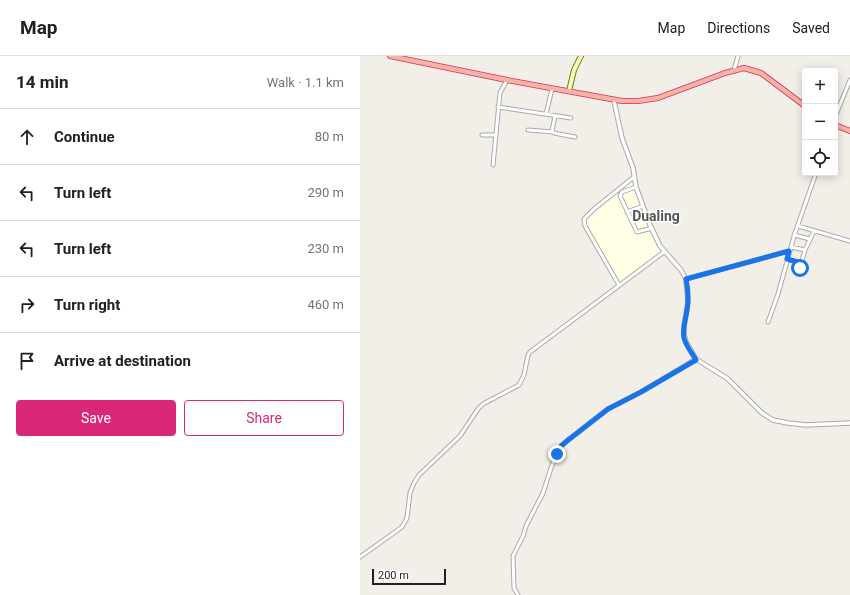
<!DOCTYPE html>
<html lang="en">
<head>
<meta charset="utf-8">
<style>
  body { margin:0; font-family:Roboto,sans-serif; background:#f6f6f6; color:#202124 }
  .controls { position:absolute; right:12px; top:12px; display:grid; overflow:hidden; border-radius:4px; box-shadow:0 2px 10px #0003 }
  .controls button { width:36px; height:36px; display:grid; place-items:center; padding:0; border:0; border-bottom:1px solid #e0e0e0; background:#fff; color:#202124; font:20px sans-serif }
  .scale { position:absolute; left:12px; bottom:10px; width:74px; box-sizing:border-box; padding-left:4px; border:2px solid #222; border-top:0; font-size:11px; line-height:14px; white-space:nowrap; color:#222; -webkit-text-stroke:3px #fff; paint-order:stroke }
  .stop { position:absolute; width:12px; height:12px; margin:-9px; border:3px solid #1a73e8; border-radius:50%; background:#fff }
  .stop.end { background:#1a73e8; border-color:#fff; box-shadow:0 1px 4px #0008 }
  .list { margin:0; padding:0; list-style:none }
  h2 { display:flex; justify-content:space-between; align-items:center; height:52px; margin:0; padding:0 16px; font-size:17px }
  h2 small { font-size:13px; font-weight:400; color:#757577 }
  .list li { display:grid; grid-template-columns:26px 1fr auto; gap:12px; align-items:center; box-sizing:border-box; height:56px; padding:0 16px; border-top:1px solid #e0e0e0 }
  .list b { display:block; font-size:15px; white-space:nowrap }
  .list em { font-size:13px; font-style:normal; color:#757577 }
  .actions { display:flex; gap:8px; padding:12px 16px }
  .actions a { flex:1; padding:9px 0; border:1px solid #db2777; border-radius:4px; text-align:center; font-size:14px; color:#db2777 }
  .actions .main { background:#db2777; color:#fff }
  .icon { flex:none; width:22px; height:22px; fill:none; stroke:currentColor; stroke-width:2; stroke-linecap:round; stroke-linejoin:round }
  .map { position:relative; flex:none; width:490px; height:539px; overflow:hidden }
  header { display:flex; align-items:center; gap:24px; box-sizing:border-box; height:56px; padding:0 20px; background:#fff; border-bottom:1px solid #e0e0e0 }
  header strong { font-size:19px }
  nav { display:flex; gap:22px; margin-inline-start:auto; font-size:14px }
  main { display:flex }
  aside { flex:1; background:#fff }
  .map>svg:first-child { display:block }
  .education { fill:#ffffe5 }
  .lines { fill:none; stroke-linecap:round; stroke-linejoin:round }
  .minor-casing { stroke:#a9a9a9; stroke-width:5 }
  .tertiary-casing { stroke:#a9a9a9; stroke-width:5.5 }
  .secondary-casing { stroke:#707d05; stroke-width:6 }
  .trunk-casing { stroke:#dc2a67; stroke-width:6 }
  .minor { stroke:#fff; stroke-width:3 }
  .tertiary { stroke:#fff; stroke-width:3.5 }
  .secondary { stroke:#f7fabf; stroke-width:4 }
  .trunk { stroke:#f2b4a3; stroke-width:4.5 }
  .route { stroke:#1a73e8; stroke-width:5 }
  .labels { text-anchor:middle; stroke-width:3; stroke-linejoin:round; paint-order:stroke }
  .quarter-label { font-size:14px; font-weight:bold; fill:#555; stroke:#fff }
</style>
</head>
<body>
<header>
<strong>Map</strong>
<nav><a>Map</a><a>Directions</a><a>Saved</a></nav>
</header>
<main>
<aside>
<h2>14 min<small>Walk · 1.1 km</small></h2>
<ul class="list">
<li><svg class="icon" aria-label="ahead" viewBox="0 0 24 24"><path d="M12 20V5M6 11l6-6 6 6"/></svg><div><b>Continue</b></div><em>80 m</em></li>
<li><svg class="icon" aria-label="left" viewBox="0 0 24 24"><path d="M17 20v-9H6M10 6l-5 5 5 5"/></svg><div><b>Turn left</b></div><em>290 m</em></li>
<li><svg class="icon" aria-label="left" viewBox="0 0 24 24"><path d="M17 20v-9H6M10 6l-5 5 5 5"/></svg><div><b>Turn left</b></div><em>230 m</em></li>
<li><svg class="icon" aria-label="right" viewBox="0 0 24 24"><path d="M7 20v-9h11M14 6l5 5-5 5"/></svg><div><b>Turn right</b></div><em>460 m</em></li>
<li><svg class="icon" aria-label="arrive" viewBox="0 0 24 24"><path d="M6 21V4h12l-3 4 3 4H6"/></svg><div><b>Arrive at destination</b></div></li>
</ul>
<div class="actions"><a class="main">Save</a><a>Share</a></div>
</aside>
<div class="map">
<svg width="490" height="539" viewBox="0 0 490 539">
  <rect width="100%" height="100%" fill="#f2efe9"/>
  <path class="education" d="M271 124 289 170 303 196 259 228 224 166 226 162Z"/>
  <g class="lines">
    <g class="minor-casing">
      <path id="minor" d="M374 14 378 0
        M138 51 211 62
        M186 58 192 33
        M195 60 192 75 194 77 215 81
        M475 61 490 24
        M168 74 193 76
        M122 79H136
        M133 109 140 37 147 24
        M276 131 262 136 260 140 277 176 292 172
        M267 156 283 150
        M438 170 490 185
        M434 179 450 183
        M431 191 445 194
        M427 203 441 207
        M440 212 445 194 454 175
        M326 223 429 195
        M259 229 225 170 224 163 234 153 274 121
        M408 266 418 238 435 177 456 117
        M0 501 42 471 47 462 50 437 54 427 59 419 100 380 118 353 123 348 159 329 164 319 168 299 170 296 304 196
        M158 539 154 532 153 500 163 480 166 470 183 437 192 409 201 390 248 353 281 336 336 303"/>
    </g>
    <g class="tertiary-casing">
      <path id="tertiary" d="M254 45 262 82 273 112 276 131 290 169 300 190 321 214 326 223 328 246 324 270V278L326 286 336 303 368 323 402 357 413 364 428 367 446 369 490 367"/>
    </g>
    <g class="secondary-casing">
      <path id="secondary" d="M209 35 214 14 221 0"/>
    </g>
    <g class="trunk-casing">
      <path id="trunk" d="M30 0 147 24 262 45H278L298 42 365 17 384 12 401 17 445 50
        M475 69 490 75"/>
    </g>
    <use href="#minor" class="minor"/>
    <use href="#tertiary" class="tertiary"/>
    <use href="#secondary" class="secondary"/>
    <use href="#trunk" class="trunk"/>
  </g>
  <g class="lines">
    <path class="route" d="M197 398 201 390 208 384 248 353 281 336 336 304C332 297 326 290 324 282 322 272 326 263 327 254 329 243 328 233 326 223L429 195 427 203 441 207 440 212"/>
  </g>
  <g class="labels">
    <g class="quarter-label">
      <text x="296" y="165">Dualing</text>
    </g>
  </g>
</svg>
<div class="controls">
<button>+</button>
<button>−</button>
<button><svg class="icon" aria-label="locate" viewBox="0 0 24 24"><circle cx="12" cy="12" r="6"/><path d="M12 2v4M12 18v4M2 12h4M18 12h4"/></svg></button>
</div>
<div class="scale">200 m</div>
<div class="stop" style="left:440px;top:212px"></div>
<div class="stop end" style="left:197px;top:398px"></div>
</div>
</main>
</body>
</html>
